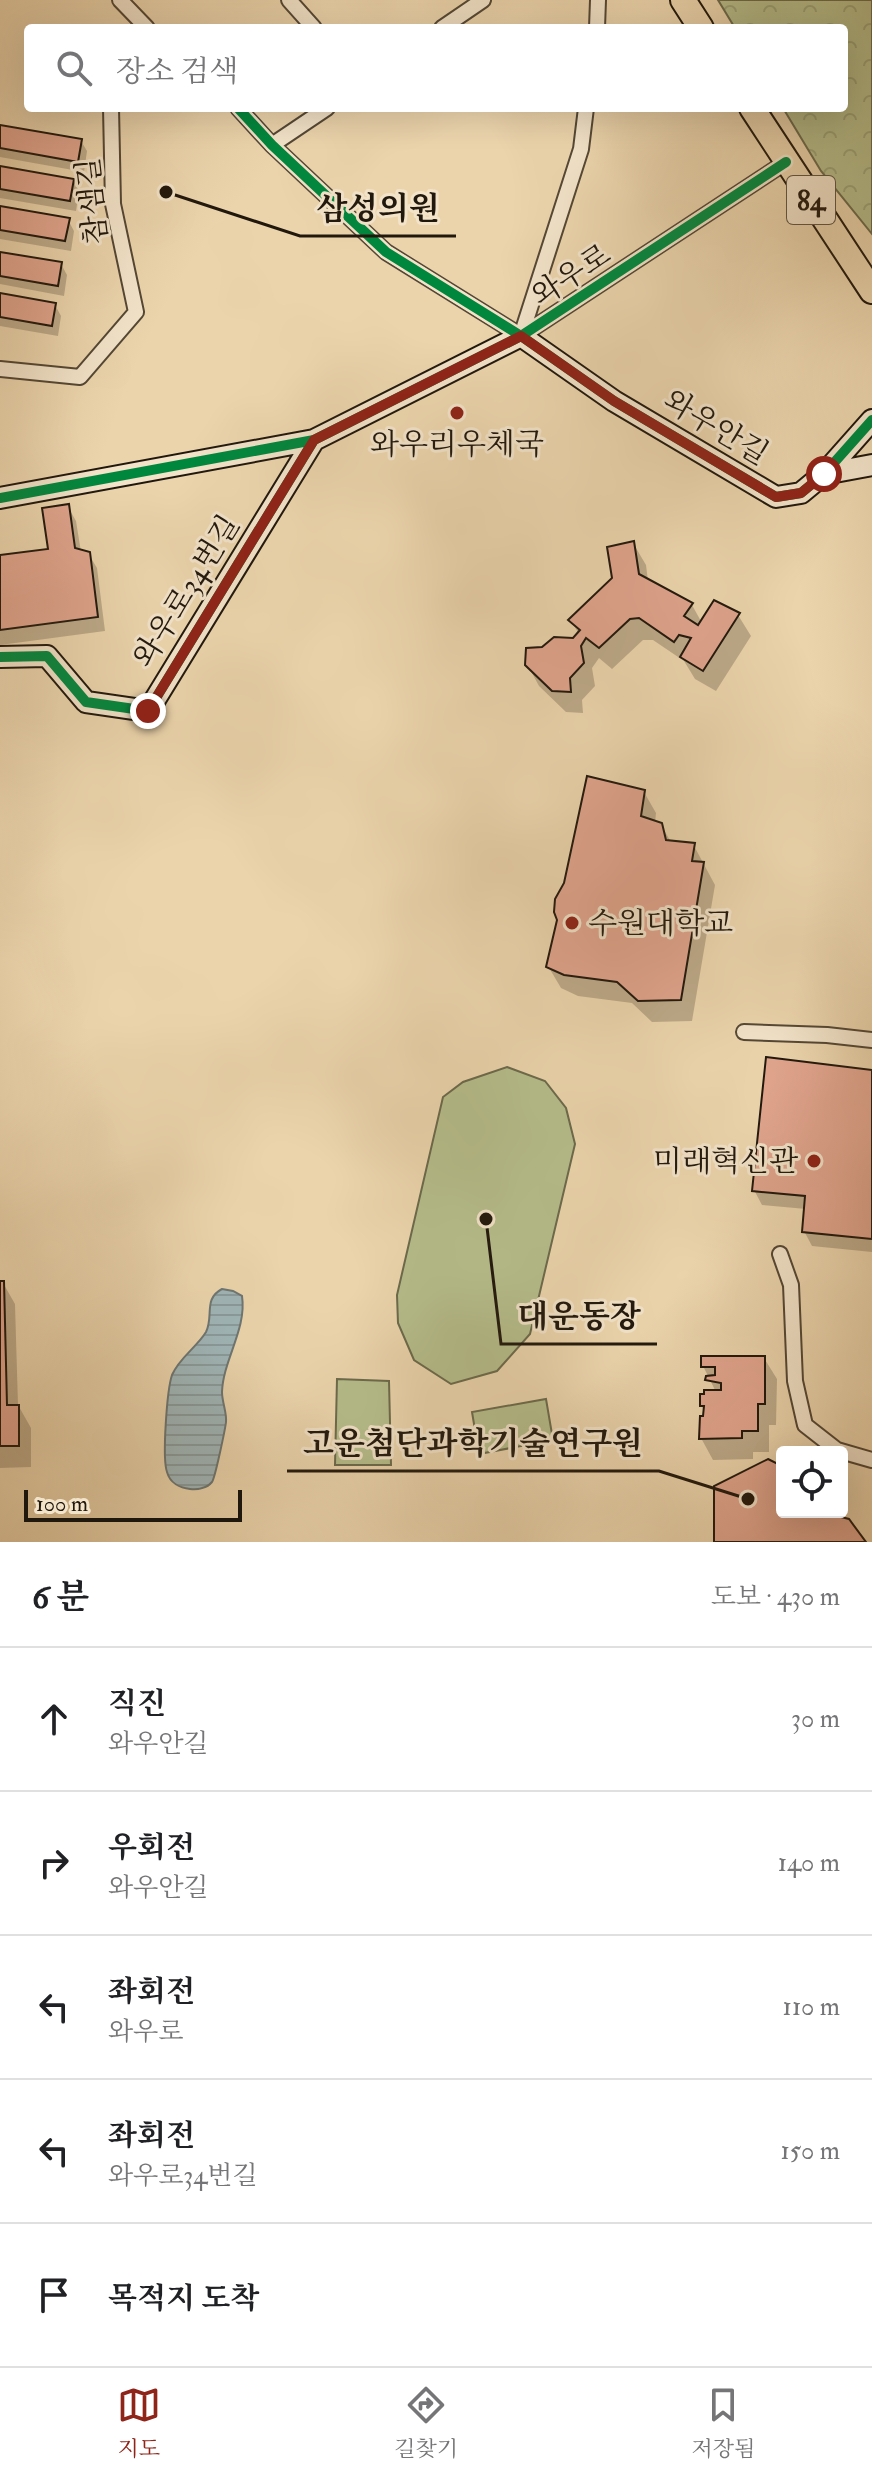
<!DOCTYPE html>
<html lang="ko">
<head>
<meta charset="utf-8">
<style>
  body { margin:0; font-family:"IM FELL Double Pica","Noto Serif KR",serif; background:#f6f6f6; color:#202124 }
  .controls { position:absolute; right:24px; bottom:24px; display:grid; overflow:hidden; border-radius:8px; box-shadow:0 8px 32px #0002 }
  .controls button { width:72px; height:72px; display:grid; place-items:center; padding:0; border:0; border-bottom:2px solid #e0e0e0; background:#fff; color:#202124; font:40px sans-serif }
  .scale { position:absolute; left:24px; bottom:20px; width:218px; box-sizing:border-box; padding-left:8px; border:4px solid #21180d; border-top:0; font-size:22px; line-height:28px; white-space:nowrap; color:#21180d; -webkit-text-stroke:6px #f2e3c9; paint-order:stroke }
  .stop { position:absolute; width:24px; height:24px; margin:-18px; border:6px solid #8f2418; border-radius:50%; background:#fff }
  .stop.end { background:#8f2418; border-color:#fff; box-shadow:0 2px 8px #0008 }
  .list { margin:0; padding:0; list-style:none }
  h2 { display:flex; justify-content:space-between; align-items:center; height:104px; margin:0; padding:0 32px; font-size:34px }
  h2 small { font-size:26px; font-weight:400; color:#757577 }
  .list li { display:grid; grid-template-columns:52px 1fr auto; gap:24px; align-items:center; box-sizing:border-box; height:144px; padding:0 32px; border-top:2px solid #e0e0e0 }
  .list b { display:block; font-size:30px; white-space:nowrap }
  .list p { margin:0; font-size:26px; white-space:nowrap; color:#757577 }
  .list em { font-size:26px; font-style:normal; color:#757577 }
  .icon { flex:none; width:44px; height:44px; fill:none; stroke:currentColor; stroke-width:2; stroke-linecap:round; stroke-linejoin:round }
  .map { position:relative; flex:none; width:872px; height:1542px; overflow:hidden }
  .search { position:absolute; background:#fff; box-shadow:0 8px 32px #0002; left:24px; right:24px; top:24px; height:88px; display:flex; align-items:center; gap:20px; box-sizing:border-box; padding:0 28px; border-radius:8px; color:#757577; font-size:30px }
  .sheet { height:824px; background:#fff }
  nav { display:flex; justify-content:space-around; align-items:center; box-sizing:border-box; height:112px; border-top:2px solid #e0e0e0; background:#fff; font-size:22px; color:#757577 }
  nav a { display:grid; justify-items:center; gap:4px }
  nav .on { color:#8f2418 }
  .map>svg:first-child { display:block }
  .forest { fill:url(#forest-crowns); stroke:#6b6a4c; stroke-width:2 }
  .park { fill:#b5bd8b; stroke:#6b6a4c; stroke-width:2 }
  .water { fill:url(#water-rules); stroke:#6d7673; stroke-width:2 }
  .shadow { fill:#0003 }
  .building { fill:#e0a48d; stroke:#21180d; stroke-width:2 }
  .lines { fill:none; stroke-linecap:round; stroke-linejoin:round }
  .street-casing { stroke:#544735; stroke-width:18 }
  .secondary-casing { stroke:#21180d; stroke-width:24 }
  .primary-casing { stroke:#21180d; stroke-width:28 }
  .street { stroke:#f2e3c9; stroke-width:14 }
  .secondary { stroke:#f2e3c9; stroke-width:20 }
  .primary { stroke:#ebd4ac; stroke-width:24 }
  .cycleway-casing { stroke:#f2e3c9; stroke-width:15 }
  .cycleway { stroke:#00873e; stroke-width:10 }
  .route { stroke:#8f2418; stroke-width:10 }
  .poi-dot { fill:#8f2418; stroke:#f2e3c9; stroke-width:3 }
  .labels { text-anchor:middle; stroke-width:6; stroke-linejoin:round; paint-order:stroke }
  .shield { fill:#f2e3c9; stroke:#605545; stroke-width:2 }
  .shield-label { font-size:28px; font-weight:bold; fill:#21180d }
  .street-label { font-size:30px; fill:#21180d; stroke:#f2e3c9 }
  .poi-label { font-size:30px; fill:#21180d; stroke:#f2e3c9 }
  .leader { fill:none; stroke:#21180d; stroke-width:3 }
  .callout-dot { fill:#21180d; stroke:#f2e3c9; stroke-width:3 }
  .callout-label { font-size:32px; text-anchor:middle; font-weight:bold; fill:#21180d; stroke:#f2e3c9; stroke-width:6; stroke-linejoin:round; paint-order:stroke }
</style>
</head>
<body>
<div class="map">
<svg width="872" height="1542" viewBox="0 0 872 1542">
  <defs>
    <pattern id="forest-crowns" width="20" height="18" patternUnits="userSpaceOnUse" patternTransform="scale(2)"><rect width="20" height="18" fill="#b5bd8b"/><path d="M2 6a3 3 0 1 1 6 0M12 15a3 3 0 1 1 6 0" fill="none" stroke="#9ba277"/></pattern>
    <pattern id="water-rules" width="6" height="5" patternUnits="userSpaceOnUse" patternTransform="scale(2)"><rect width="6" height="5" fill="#9fb5b7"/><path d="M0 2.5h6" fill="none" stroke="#899b9c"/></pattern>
  </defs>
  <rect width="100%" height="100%" fill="#ebd4ac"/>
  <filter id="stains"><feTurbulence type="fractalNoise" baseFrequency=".0025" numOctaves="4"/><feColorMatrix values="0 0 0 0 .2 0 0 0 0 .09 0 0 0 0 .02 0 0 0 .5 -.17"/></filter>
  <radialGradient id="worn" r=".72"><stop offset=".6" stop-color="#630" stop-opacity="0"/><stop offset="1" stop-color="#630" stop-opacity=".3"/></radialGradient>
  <path class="forest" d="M718 0H872V234L821 171 783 108H844V28H735Z"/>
  <path class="park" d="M507 1067 545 1081 566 1108 575 1144 530 1334 497 1371 451 1384 414 1360 398 1323 397 1295 443 1097 463 1082Z
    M337 1379 389 1381 391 1465H335Z
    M546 1399 553 1440 479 1454 472 1412Z"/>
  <path class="water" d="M222 1289 233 1291 242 1296C247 1329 223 1360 222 1392 222 1402 227 1413 226 1422 225 1430 215 1478 212 1482 207 1488 198 1490 190 1489 180 1488 170 1483 167 1472 162 1458 167 1390 172 1375 179 1358 197 1347 206 1332 214 1316 203 1299 222 1289Z"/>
  <path class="shadow" d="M0 127 81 141 87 151 84 172 0 157Z
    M0 168 73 180 79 191 76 211 0 198Z
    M0 208 68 220 74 231 71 251 0 239Z
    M0 254 61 264 67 275 64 296 0 284Z
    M0 295 55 305 61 316 58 336 0 326Z
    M68 507 76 521 81 552 88 553 97 568 105 631 0 645V557L50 550Z
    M633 543 646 565 648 581 692 605 702 623 738 615 751 636 716 691 695 679 684 661 653 640H643L612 669 599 658 592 668 595 686 582 700 583 713 566 712 539 686 527 664 543 649 574 640 579 634 571 621 614 579Z
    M644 792 656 813 655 823 661 825 671 842 693 844 715 885 692 1021 652 1022 632 1003 578 996 561 988 548 966Z
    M872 1072V1252L812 1246 804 1231 806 1209 762 1205 754 1190Z
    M0 1283H3L15 1304 18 1405 31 1428V1467L0 1468Z
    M764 1358 777 1379 776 1425H769V1452H753V1459L713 1460 701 1438 705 1418 702 1405 716 1392 703 1366Z"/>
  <path class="building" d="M0 125 82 139 78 162 0 148Z
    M0 166 74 179 70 201 0 189Z
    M0 206 70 218 65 241 0 230Z
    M0 252 62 262 58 286 0 276Z
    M0 293 56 303 52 326 0 317Z
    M69 504 75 548 90 552 98 617 0 630V555L48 549 42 508Z
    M634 541 639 574 693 603 684 616 698 625 714 600 740 613 703 671 680 657 691 638 679 635 674 642 639 618 630 619 599 648 586 638 581 646 584 663 570 678 571 692 552 691 525 665 526 648 542 647 554 637 573 638 580 630 568 620 612 578 607 547Z
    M587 776 645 790 641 816 662 823 666 840 695 843 692 861 704 862 681 1000 638 1001 617 982 564 975 546 967 557 920 554 912 555 899 564 883Z
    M766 1057 872 1070V1239L802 1232 805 1196 752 1191Z
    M0 1281H4L7 1405H19V1446H0Z
    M701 1356H765V1404H758V1431H742V1438L699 1439 700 1416H703L704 1406H700V1394H704V1390H721V1383L705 1380 706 1376 715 1375V1367H701Z
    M768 1459 782 1466V1512H821L849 1519 866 1542H714V1486Z"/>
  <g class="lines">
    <g class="street-casing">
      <path id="street" d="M120 0 147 28
        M289 0 314 28
        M442 28 483 0
        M597 28 598 0
        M238 108 272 145 386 252 521 336
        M272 145 327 108
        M521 336 786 162
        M521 336 581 149 586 108
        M0 369 80 377 136 312 113 204 111 108
        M744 1032 827 1035 872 1040
        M780 1254 791 1285 795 1381 805 1425 837 1450 872 1460"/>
    </g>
    <g class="secondary-casing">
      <path id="secondary" d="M824 474 872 465
        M0 498 314 440 521 336 614 401 776 497 801 493 824 474 872 420
        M0 657 47 656 86 702 148 711 314 440"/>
    </g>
    <g class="primary-casing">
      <path id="primary" d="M683 0 701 28
        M752 108 872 291"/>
    </g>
    <use href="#street" class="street"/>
    <use href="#secondary" class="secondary"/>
    <use href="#primary" class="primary"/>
    <g class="cycleway-casing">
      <path id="cycleway" d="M238 108 272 145 386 252 521 336 614 401 776 497 801 493 824 474 872 420
        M0 498 314 440 521 336 786 162
        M0 657 47 656 86 702 148 711 314 440"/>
    </g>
    <use href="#cycleway" class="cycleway"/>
  </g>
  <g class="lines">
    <path class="route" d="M148 711 314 440 521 336 614 401 776 497 801 493 824 474"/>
  </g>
  <g class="poi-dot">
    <circle cx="457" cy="413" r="8"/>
    <circle cx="572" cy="923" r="8"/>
    <circle cx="814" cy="1161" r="8"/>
  </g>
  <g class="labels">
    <rect class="shield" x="787" y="176" width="48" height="48" rx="6"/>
    <g class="shield-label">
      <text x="811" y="210">84</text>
    </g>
    <g class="street-label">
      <text transform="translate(92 201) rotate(-96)" y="10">참샘길</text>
      <text transform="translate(571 275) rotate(-33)" y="10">와우로</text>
      <text transform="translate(716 427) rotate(31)" y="10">와우안길</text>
      <text transform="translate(186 591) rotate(-58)" y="10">와우로34번길</text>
    </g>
    <g class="poi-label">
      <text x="457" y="454">와우리우체국</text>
      <text x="588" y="933" text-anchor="start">수원대학교</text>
      <text x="798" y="1171" text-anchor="end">미래혁신관</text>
    </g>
  </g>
  <path class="leader" d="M166 192L300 236H456M486 1219L501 1344H657M748 1499L659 1471H287"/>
  <g class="callout-dot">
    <circle cx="166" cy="192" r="8"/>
    <circle cx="486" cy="1219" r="8"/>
    <circle cx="748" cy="1499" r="8"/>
  </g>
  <g class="callout-label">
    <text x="378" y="219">삼성의원</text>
    <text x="579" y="1327">대운동장</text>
    <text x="473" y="1454">고운첨단과학기술연구원</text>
  </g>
  <rect width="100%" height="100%" filter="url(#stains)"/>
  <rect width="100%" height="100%" fill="url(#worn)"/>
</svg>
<div class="controls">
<button><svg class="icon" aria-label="locate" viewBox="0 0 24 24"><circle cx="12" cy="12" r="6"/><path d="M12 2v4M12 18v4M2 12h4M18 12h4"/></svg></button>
</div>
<div class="scale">100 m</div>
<div class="stop" style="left:824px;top:474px"></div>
<div class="stop end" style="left:148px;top:711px"></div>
<div class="search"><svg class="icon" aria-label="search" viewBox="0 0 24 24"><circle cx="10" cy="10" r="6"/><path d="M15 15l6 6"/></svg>장소 검색</div>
</div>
<section class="sheet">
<h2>6 분<small>도보 · 430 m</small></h2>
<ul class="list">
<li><svg class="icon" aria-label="ahead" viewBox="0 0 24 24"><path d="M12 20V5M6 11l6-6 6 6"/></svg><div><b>직진</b><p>와우안길</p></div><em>30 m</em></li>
<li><svg class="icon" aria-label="right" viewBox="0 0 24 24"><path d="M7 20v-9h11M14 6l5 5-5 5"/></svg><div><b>우회전</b><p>와우안길</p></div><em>140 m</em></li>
<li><svg class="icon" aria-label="left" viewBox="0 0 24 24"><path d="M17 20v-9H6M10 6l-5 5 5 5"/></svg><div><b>좌회전</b><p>와우로</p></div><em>110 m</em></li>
<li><svg class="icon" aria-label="left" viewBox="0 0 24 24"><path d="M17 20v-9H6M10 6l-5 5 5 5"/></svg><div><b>좌회전</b><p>와우로34번길</p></div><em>150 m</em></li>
<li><svg class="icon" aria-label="arrive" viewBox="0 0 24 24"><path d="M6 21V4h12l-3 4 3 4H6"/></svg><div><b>목적지 도착</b></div></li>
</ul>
</section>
<nav>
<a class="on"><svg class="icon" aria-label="map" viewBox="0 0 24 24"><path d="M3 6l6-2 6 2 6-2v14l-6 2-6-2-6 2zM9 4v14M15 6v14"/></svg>지도</a>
<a><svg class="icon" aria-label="directions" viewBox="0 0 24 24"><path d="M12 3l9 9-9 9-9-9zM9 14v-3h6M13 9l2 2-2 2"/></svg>길찾기</a>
<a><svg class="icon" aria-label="saved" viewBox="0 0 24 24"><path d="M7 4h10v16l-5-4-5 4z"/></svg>저장됨</a>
</nav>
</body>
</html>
